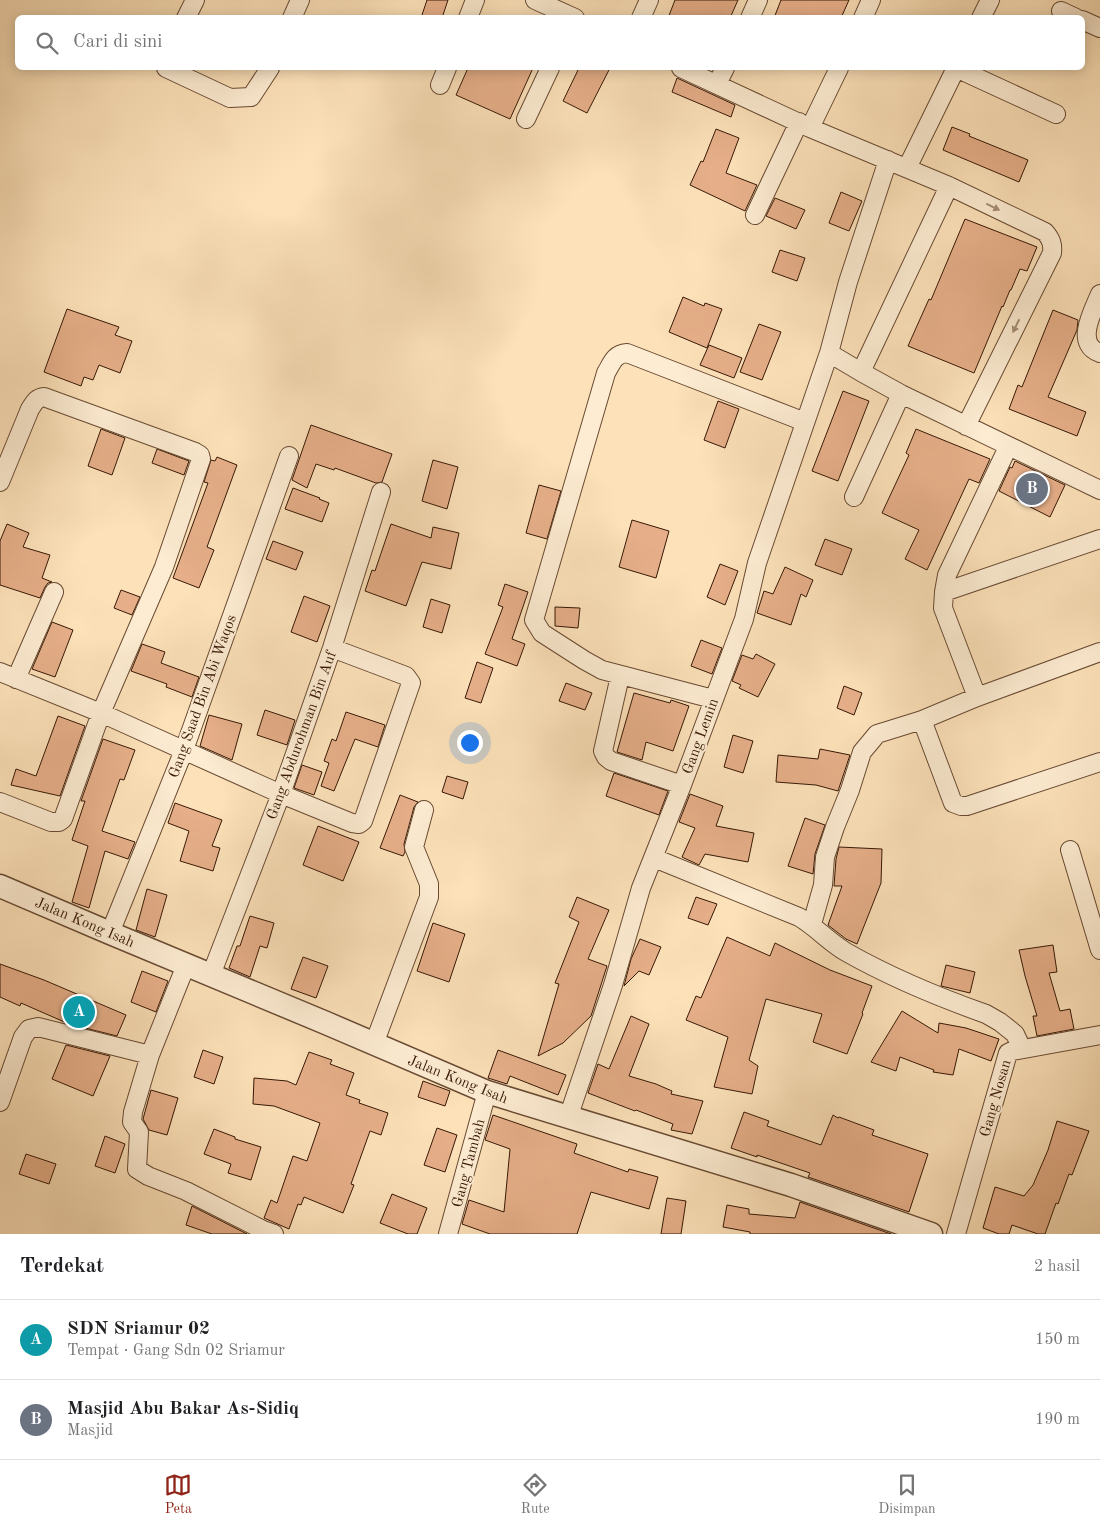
<!DOCTYPE html>
<html lang="id">
<head>
<meta charset="utf-8">
<style>
  body { margin:0; font-family:"Old Standard TT",serif; background:#f2f2f2; color:#202124 }
  .you { position:absolute; left:469px; top:742px; width:18px; height:18px; margin:-12px; border:4px solid #fff; border-radius:50%; background:#1a73e8; box-shadow:0 0 0 8px #1a73e833 }
  .badge { display:grid; place-items:center; width:32px; height:32px; border-radius:50%; background:#8f2418; color:#fff; font-size:16px; font-weight:700 }
  .pin { position:absolute; translate:-50% -50%; border:2px solid #fff; box-shadow:0 1px 5px #0006 }
  .list { margin:0; padding:0; list-style:none }
  h2 { display:flex; justify-content:space-between; align-items:center; height:65px; margin:0; padding:0 20px; font-size:21px }
  h2 small { font-size:16px; font-weight:400; color:#757577 }
  .list li { display:grid; grid-template-columns:32px 1fr auto; gap:15px; align-items:center; box-sizing:border-box; height:80px; padding:0 20px; border-top:1px solid #e0e0e0 }
  .list b { display:block; font-size:19px; white-space:nowrap }
  .list p { margin:0; font-size:16px; white-space:nowrap; color:#757577 }
  .list em { font-size:16px; font-style:normal; color:#757577 }
  .icon { flex:none; width:28px; height:28px; fill:none; stroke:currentColor; stroke-width:2; stroke-linecap:round; stroke-linejoin:round }
  .map { position:relative; flex:none; width:1100px; height:1234px; overflow:hidden }
  .search { position:absolute; background:#fff; box-shadow:0 2px 12px #0003; left:15px; right:15px; top:15px; height:55px; display:flex; align-items:center; gap:12px; box-sizing:border-box; padding:0 18px; border-radius:8px; color:#757577; font-size:19px }
  .sheet { height:225px; background:#fff }
  nav { display:flex; justify-content:space-around; align-items:center; box-sizing:border-box; height:70px; border-top:1px solid #e0e0e0; background:#fff; font-size:14px; color:#757577 }
  nav a { display:grid; justify-items:center; gap:2px }
  nav .on { color:#8f2418 }
  .map>svg:first-child { display:block }
  .building { fill:#e6af89; stroke:#371805 }
  .lines { fill:none; stroke-linecap:round; stroke-linejoin:round }
  .minor-casing { stroke:#684a32; stroke-width:20 }
  .tertiary-casing { stroke:#684a32; stroke-width:25 }
  .minor { stroke:#fdecd2; stroke-width:18 }
  .tertiary { stroke:#fdecd2; stroke-width:22 }
  .oneway { fill:#a48d76 }
  .labels { text-anchor:middle; stroke-width:4; stroke-linejoin:round; paint-order:stroke }
  .street-label { font-size:15px; fill:#371805; stroke:#fdecd2 }
</style>
</head>
<body>
<div class="map">
<svg width="1100" height="1234" viewBox="0 0 1100 1234">
  <rect width="100%" height="100%" fill="#fce1b9"/>
  <filter id="stains"><feTurbulence type="fractalNoise" baseFrequency=".004" numOctaves="4"/><feColorMatrix values="0 0 0 0 .2 0 0 0 0 .09 0 0 0 0 .02 0 0 0 .5 -.17"/></filter>
  <radialGradient id="worn" r=".72"><stop offset=".6" stop-color="#630" stop-opacity="0"/><stop offset="1" stop-color="#630" stop-opacity=".3"/></radialGradient>
  <path class="building" d="M427 0H448L442 18H421Z
    M675 0H738L730 18H668Z
    M781 0H849L841 18H774Z
    M468 68H533L510 119 456 95Z
    M579 68H610L587 113 563 101Z
    M677 78 735 105 731 117 672 92Z
    M952 127 970 134 969 136 1028 160 1019 182 943 150Z
    M716 129 739 138 726 173 757 185 745 211 690 185 701 161 703 162Z
    M841 192 862 201 849 231 829 223Z
    M775 198 805 210 796 229 766 216Z
    M965 219 1037 247 1027 271 1020 269 1011 290H1010L1003 307 1002 306 974 373 908 346 929 299 931 300Z
    M780 250 805 258 797 281 772 272Z
    M683 297 704 306 705 303 722 309 707 348 669 332Z
    M67 309 119 327 115 335 132 341 120 373 99 365 93 380 84 377 81 386 44 372Z
    M1053 310 1078 320 1077 330 1048 397 1086 412 1077 436 1009 409 1018 385 1022 387Z
    M759 324 781 332 762 380 740 372Z
    M709 345 742 358 734 378 700 365Z
    M843 391 869 401 838 481 812 471Z
    M718 401 739 409 725 448 704 440Z
    M311 425 392 454 382 482 376 483 335 468 334 470 316 464 307 488 292 480Z
    M101 429 125 438 112 475 88 466Z
    M916 429 990 459 979 483 969 479 927 570 905 559 919 530 882 513 909 455 906 453Z
    M157 449 189 461 184 475 152 463Z
    M217 457 237 465 207 547 214 550 199 588 173 578 208 483 204 482 211 460 215 461Z
    M433 460 458 467 447 509 422 501Z
    M1015 461 1065 485 1050 517 999 491 1010 467 1012 468Z
    M539 485 561 491 547 539 526 533Z
    M293 488 320 498 319 499 329 503 322 522 285 509Z
    M632 520 669 531 656 578 619 567Z
    M7 524 29 533 23 547 50 555 42 578 52 582 48 583 45 587 40 598 0 585V541Z
    M391 524 431 538 433 527 459 533 451 569 422 562 406 606 365 591 372 570 375 571Z
    M825 539 852 549 842 575 815 565Z
    M273 541 303 552 296 570 266 559Z
    M720 564 738 571 725 605 707 597Z
    M785 567 813 580 806 597 801 594 791 625 757 613 764 591 773 594Z
    M505 584 528 592 512 639 525 644 517 666 485 654 503 607 498 605Z
    M121 590 140 597 132 615 114 608Z
    M304 596 330 606 317 642 291 632Z
    M431 599 450 605 442 633 423 627Z
    M555 607 580 608 578 628 555 626Z
    M52 622 73 630 55 677 32 669Z
    M701 640 722 648 712 674 691 666Z
    M142 644 165 652 161 663 199 677 192 697 166 687 167 684 131 671Z
    M756 654 775 664 758 697 739 688 741 685 732 681 742 655 753 659Z
    M477 662 493 668 481 703 465 698Z
    M566 683 592 693 585 710 559 701Z
    M844 686 862 693 854 715 837 708Z
    M634 693 670 703 671 700 689 706 673 751 646 742 642 760 617 752Z
    M265 710 295 720 287 745 257 735Z
    M346 712 385 725 378 747 355 739 334 791 321 786 329 763 324 761 332 739 336 741Z
    M209 715 242 724 232 760 200 746Z
    M58 716 85 726 60 796 11 785 16 769 36 776Z
    M733 735 753 741 743 773 724 767Z
    M103 739 135 750 124 780 120 779 102 831 135 842 128 859 105 851 89 908 72 902 88 846 72 840 85 801H81Z
    M820 749 850 755 838 791 816 785 776 782 778 755 818 759Z
    M302 765 322 772 314 795 294 788Z
    M614 773 668 791 659 815 606 796Z
    M447 776 468 782 463 799 442 792Z
    M690 794 723 806 716 826 754 833 748 862 705 854 699 865 682 857 695 828 679 822Z
    M400 795 418 802 414 807 404 844 405 852 403 856 380 848Z
    M175 803 222 820 212 846 220 848 213 871 180 861 189 831 168 823Z
    M805 818 825 825 815 854 813 874 788 866Z
    M318 826 359 842 343 881 303 865Z
    M839 847 882 849 881 883 857 944 846 939 828 925 842 886H834L836 859Z
    M147 889 167 895 155 937 136 930Z
    M577 897 609 910 588 959 607 966 591 1016 563 1043 538 1056 559 984 555 983 579 922 569 917Z
    M696 897 717 904 708 925 688 918Z
    M250 916 274 923 267 948 260 946 250 977 229 968 237 946H240Z
    M433 923 465 934 449 982 417 971Z
    M727 937 770 956 775 943 830 970 872 986 862 1013 863 1014 847 1054 813 1042 822 1014 766 999 749 1060 758 1066 752 1094 714 1087 728 1037 686 1020 696 996 701 998Z
    M640 939 661 947 649 975 639 971 624 986 631 959Z
    M1053 945 1057 972 1049 973 1060 1011 1070 1009 1074 1029 1037 1036 1033 1016H1037L1025 976 1019 950Z
    M303 957 328 966 316 998 291 989Z
    M0 964 44 980 126 1015 117 1036 69 1024 21 1003 20 1006 0 997Z
    M946 965 975 972 970 993 941 986Z
    M142 971 168 981 156 1012 131 1002Z
    M902 1011 938 1033 939 1023 966 1028 999 1039 991 1061 959 1049 953 1075 933 1072 934 1070 900 1057 896 1071 871 1062Z
    M631 1016 649 1024 629 1076 656 1084 672 1091 671 1094 703 1101 692 1134 671 1130 673 1124 636 1110 635 1111 588 1093 598 1064 609 1069Z
    M66 1045 110 1056 93 1096 52 1079Z
    M203 1050 223 1057 214 1084 194 1077Z
    M498 1050 566 1075 558 1095 510 1076 507 1084 488 1078Z
    M309 1052 332 1060 330 1064 354 1073 346 1095 360 1100 359 1103 388 1113 381 1135 370 1131 351 1184 354 1185 343 1213 304 1197 301 1205 298 1204 289 1229 264 1218 271 1200 277 1203 293 1156 307 1161 320 1123 274 1106 253 1104 254 1078 287 1081 296 1085Z
    M423 1081 450 1091 445 1106 418 1097Z
    M151 1090 178 1098 167 1135 149 1130 143 1119Z
    M744 1112 769 1121 767 1126 821 1145 833 1115 838 1118 839 1117 874 1130 872 1135 928 1154 909 1212 808 1177 810 1173 757 1155V1157L731 1148Z
    M493 1115 577 1144 574 1153 628 1172 629 1169 658 1177 649 1209 591 1192 577 1234H490L462 1224 469 1200 504 1212 510 1149 485 1140Z
    M1057 1121 1089 1131 1072 1175 1069 1174 1058 1204 1056 1203 1045 1234H1038L1012 1225 1009 1234H999L983 1228 995 1187 1024 1196 1033 1185 1048 1150Z
    M437 1128 457 1135 445 1172 424 1165Z
    M214 1129 235 1137V1139L261 1147 251 1180 228 1173 231 1164 204 1154Z
    M105 1136 125 1144 115 1173 95 1166Z
    M26 1154 56 1164 49 1184 19 1174Z
    M392 1194 427 1208 417 1234H408L380 1223Z
    M667 1198 686 1201 681 1234H661Z
    M800 1202 891 1234H750V1232L723 1227 727 1205 749 1209V1214L795 1218Z
    M192 1206 247 1234H212L186 1225Z"/>
  <g class="lines">
    <g class="minor-casing">
      <path id="minor" d="M535 0 575 18
        M1061 11 1076 18
        M186 18 195 0
        M292 18 300 0
        M468 18 475 0
        M641 18 649 0
        M750 18 758 0
        M863 18 871 0
        M981 18 990 0
        M1082 20 1100 28
        M166 68 230 98 251 97 270 68
        M681 68 810 128 949 186 1045 232C1051 239 1053 244 1052 253L966 426
        M717 84 725 68
        M440 85 447 68
        M526 119 550 68
        M810 128 839 68
        M907 168 956 68 1056 114
        M949 186 861 372 901 394 1100 490
        M755 215 799 122
        M1100 294C1093 311 1074 344 1100 353
        M861 372 829 353 848 282 888 160
        M0 482 30 409C34 403 36 398 44 397L195 452 200 455 201 459 164 567 101 713 63 819 59 822H51L0 802
        M854 497 901 394
        M944 592 1100 539
        M1100 652 977 697 922 720 953 803 961 806H967L1100 762
        M0 672 101 713 281 794 352 823 359 824 363 821 411 683 406 676 332 648
        M620 676 603 751 606 757 611 761 682 785
        M16 679 54 592
        M977 697 943 608 944 592 947 575 1008 447
        M713 699 602 670 584 660 542 633 534 620 606 373C612 363 614 354 627 353L805 422
        M1070 850 1100 950
        M654 858 799 917C816 927 829 942 846 952 890 977 938 997 986 1014L1000 1022 1015 1034 1022 1049
        M812 924 823 885 825 857 835 827 850 790 862 752 877 734 922 720
        M110 933 184 750 289 456
        M186 965 150 1055 133 1112 132 1122 139 1132 137 1169 148 1176 186 1191 263 1230 274 1234
        M211 975 281 794 332 648 381 492
        M374 1044 429 897V884L414 847 424 810
        M0 1102 23 1037 29 1029 38 1027 150 1055
        M568 1118 613 985 641 888 682 785 744 619 757 563 829 353
        M448 1234 487 1092
        M956 1234 1008 1053 1012 1051 1100 1035"/>
    </g>
    <g class="tertiary-casing">
      <path id="tertiary" d="M0 886 110 933 326 1023 487 1092 791 1185 931 1234"/>
    </g>
    <use href="#minor" class="minor"/>
    <use href="#tertiary" class="tertiary"/>
  </g>
  <defs><path id="oneway-solid" d="M-6-.8H1V-3.2L6.5 0L1 3.2V.8H-6Z" transform="scale(1.25)"/></defs>
  <g class="oneway">
    <use href="#oneway-solid" transform="translate(993 207) rotate(26)"/>
    <use href="#oneway-solid" transform="translate(1016 326) rotate(116)"/>
  </g>
  <g class="labels">
    <g class="street-label">
      <text transform="translate(202 696) rotate(-70)" y="5">Gang Saad Bin Abi Waqos</text>
      <text transform="translate(301 735) rotate(-70)" y="5">Gang Abdurohman Bin Auf</text>
      <text transform="translate(700 736) rotate(-70)" y="5">Gang Lemin</text>
      <text transform="translate(85 922) rotate(23)" y="5">Jalan Kong Isah</text>
      <text transform="translate(458 1079) rotate(22)" y="5">Jalan Kong Isah</text>
      <text transform="translate(995 1098) rotate(-74)" y="5">Gang Nosan</text>
      <text transform="translate(468 1163) rotate(-75)" y="5">Gang Tambah</text>
    </g>
  </g>
  <rect width="100%" height="100%" filter="url(#stains)"/>
  <rect width="100%" height="100%" fill="url(#worn)"/>
</svg>
<div class="you"></div>
<div class="pin badge" style="left:79px;top:1012px;background:#0f9aa8">A</div>
<div class="pin badge" style="left:1032px;top:489px;background:#6b7280">B</div>
<div class="search"><svg class="icon" aria-label="search" viewBox="0 0 24 24"><circle cx="10" cy="10" r="6"/><path d="M15 15l6 6"/></svg>Cari di sini</div>
</div>
<section class="sheet">
<h2>Terdekat<small>2 hasil</small></h2>
<ul class="list">
<li><span class="badge" style="background:#0f9aa8">A</span><div><b>SDN Sriamur 02</b><p>Tempat · Gang Sdn 02 Sriamur</p></div><em>150 m</em></li>
<li><span class="badge" style="background:#6b7280">B</span><div><b>Masjid Abu Bakar As-Sidiq</b><p>Masjid</p></div><em>190 m</em></li>
</ul>
</section>
<nav>
<a class="on"><svg class="icon" aria-label="map" viewBox="0 0 24 24"><path d="M3 6l6-2 6 2 6-2v14l-6 2-6-2-6 2zM9 4v14M15 6v14"/></svg>Peta</a>
<a><svg class="icon" aria-label="directions" viewBox="0 0 24 24"><path d="M12 3l9 9-9 9-9-9zM9 14v-3h6M13 9l2 2-2 2"/></svg>Rute</a>
<a><svg class="icon" aria-label="saved" viewBox="0 0 24 24"><path d="M7 4h10v16l-5-4-5 4z"/></svg>Disimpan</a>
</nav>
</body>
</html>
